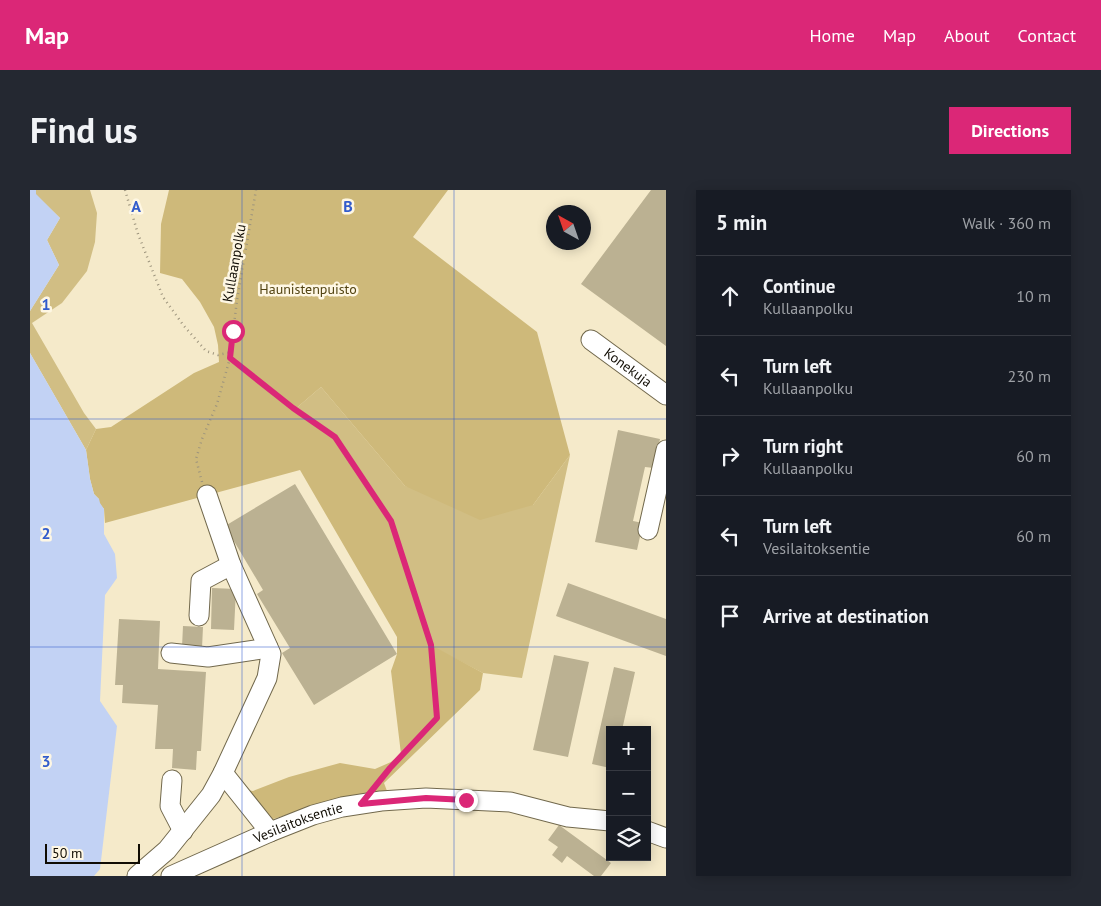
<!DOCTYPE html>
<html lang="en">
<head>
<meta charset="utf-8">
<style>
  body { margin:0; font-family:"PT Sans",sans-serif; background:#242831; color:#f1f3f6 }
  .controls { position:absolute; right:15px; bottom:15px; display:grid; overflow:hidden; border-radius:0px; box-shadow:0 2px 12px #0003 }
  .controls button { width:45px; height:45px; display:grid; place-items:center; padding:0; border:0; border-bottom:1px solid #363941; background:#171b24; color:#f1f3f6; font:25px sans-serif }
  .compass { position:absolute; left:516px; top:15px; width:45px; height:45px; border-radius:50%; background:#171b24; box-shadow:0 2px 12px #0003; rotate:320deg }
  .scale { position:absolute; left:15px; bottom:12px; width:95px; box-sizing:border-box; padding-left:5px; border:2px solid #100c03; border-top:0; font-size:14px; line-height:18px; white-space:nowrap; color:#100c03; -webkit-text-stroke:4px #fef7e4; paint-order:stroke }
  .stop { position:absolute; width:15px; height:15px; margin:-11px; border:4px solid #db2777; border-radius:50%; background:#fff }
  .stop.end { background:#db2777; border-color:#fff; box-shadow:0 1px 5px #0008 }
  .list { margin:0; padding:0; list-style:none }
  h2 { display:flex; justify-content:space-between; align-items:center; height:65px; margin:0; padding:0 20px; font-size:21px }
  h2 small { font-size:16px; font-weight:400; color:#9ea1a6 }
  .list li { display:grid; grid-template-columns:32px 1fr auto; gap:15px; align-items:center; box-sizing:border-box; height:80px; padding:0 20px; border-top:1px solid #363941 }
  .list b { display:block; font-size:19px; white-space:nowrap }
  .list p { margin:0; font-size:16px; white-space:nowrap; color:#9ea1a6 }
  .list em { font-size:16px; font-style:normal; color:#9ea1a6 }
  .icon { flex:none; width:28px; height:28px; fill:none; stroke:currentColor; stroke-width:2; stroke-linecap:round; stroke-linejoin:round }
  .map { position:relative; flex:none; width:636px; height:686px; overflow:hidden; border-radius:0px }
  header { display:flex; align-items:center; gap:30px; box-sizing:border-box; height:70px; padding:0 25px; background:#db2777; color:#fff }
  header strong { font-size:24px }
  nav { display:flex; gap:28px; margin-inline-start:auto; font-size:18px }
  .intro { display:flex; align-items:center; justify-content:space-between; box-sizing:border-box; height:120px; padding:0 30px }
  h1 { margin:0; font-size:35px }
  .button { padding:12px 22px; border-radius:0px; background:#db2777; color:#fff; font-size:18px; font-weight:700 }
  main { display:flex; gap:30px; padding:0 30px }
  aside { flex:1; background:#171b24; border-radius:0px; box-shadow:0 2px 12px #0003 }
  .map>svg:first-child { display:block }
  .green { fill:#d1be84 }
  .forest { fill:#ceb97a }
  .water { fill:#c2d2f4 }
  .building { fill:#bbb192 }
  .lines { fill:none; stroke-linecap:round; stroke-linejoin:round }
  .minor-casing { stroke:#71684c; stroke-width:21 }
  .path { stroke:#9d947d; stroke-width:2.5; stroke-dasharray:1 4; stroke-linecap:butt }
  .minor { stroke:#fff; stroke-width:19 }
  .route { stroke:#db2777; stroke-width:6 }
  .grid { fill:none; stroke:#335ccc; stroke-width:1; stroke-opacity:0.55 }
  .labels { text-anchor:middle; stroke-width:5; stroke-linejoin:round; paint-order:stroke }
  .street-label { font-size:14px; fill:#100c03; stroke:#fef7e4 }
  .park-label { font-size:14px; fill:#524311; stroke:#fef7e4 }
  .grid-label { font-size:16px; text-anchor:middle; font-weight:bold; fill:#335ccc; stroke:#fef7e4; stroke-width:5; stroke-linejoin:round; paint-order:stroke }
</style>
</head>
<body>
<header>
<strong>Map</strong>
<nav><a>Home</a><a>Map</a><a>About</a><a>Contact</a></nav>
</header>
<div class="intro"><h1>Find us</h1><a class="button">Directions</a></div>
<main>
<div class="map">
<svg width="636" height="686" viewBox="0 0 636 686">
  <rect width="100%" height="100%" fill="#f5eaca"/>
  <path class="green" d="M6 0H60L67 23 65 52 57 81 32 113 2 133 54 223 66 239 56 260 0 163V121L29 75 17 50 30 28 5 4Z
    M291 197 375 296 503 315 540 265 492 488 453 483 403 457 361 331 263 221Z"/>
  <path class="forest" d="M139 0H418L383 47 507 142 540 265 503 315 450 330 375 296 291 197 263 221 305 247 361 331 403 456 453 483 450 500 354 593 357 601 303 610 237 631 216 600 223 601 259 587 310 573 345 579 361 572 371 564 361 481 367 464V447L270 280 75 333 74 319 69 313V309L64 304 60 289 56 260 66 239 81 237 164 183 189 172 188 155 184 137 170 112 152 89 130 83 131 34Z"/>
  <path class="water" d="M0 0H6V4L30 28 17 50 29 75 0 121Z
    M0 163 56 260 60 289 64 304 69 309 70 313 74 319V344L85 364 87 388 75 405 70 511 87 536 70 679 64 686H0Z"/>
  <path class="building" d="M621 0H636V156L551 94Z
    M588 240 630 249 624 278 615 277 603 331 613 333 607 360 565 352Z
    M265 294 367 464 284 515 252 463 260 458 227 404 233 400 195 336Z
    M538 393 636 429V466L526 426Z
    M182 398 206 399 204 440 181 439Z
    M89 429 130 431 128 479 176 482 171 561H167L166 580 142 578 143 559H125L128 515 92 513 93 495H85Z
    M153 436 173 437 172 458 152 457Z
    M524 465 559 472 538 567 503 560Z
    M584 477 605 482 592 540H580V578L562 574Z
    M529 635 581 673 571 686H564L537 666 532 673 522 665 528 657 518 650Z"/>
  <g class="lines">
    <g class="minor-casing">
      <g id="minor">
        <path id="s1" d="M561 150 636 205"/>
        <path d="M618 340 636 260"/>
        <path d="M169 426 171 391 201 375"/>
        <path d="M141 463 178 467 238 458"/>
        <path d="M193 583 240 642"/>
        <path d="M142 590 140 616 153 641"/>
        <path d="M617 641 636 648"/>
        <path d="M107 686 137 660 181 605 193 583 237 488 241 464 201 375 177 305"/>
        <path id="s2" d="M141 686 240 642 283 625 312 617 351 611 396 608 480 612 538 627 580 631"/>
      </g>
    </g>
    <path class="path" d="M95 0 108 44 133 107 154 136 176 161 188 165 201 162
      M200 168 263 218 305 247 361 331 401 455 407 528 360 578 347 595
      M172 292 166 269 172 249 187 214 200 168 207 110 226 0"/>
    <use href="#minor" class="minor"/>
  </g>
  <g class="lines">
    <path class="route" d="M203 141 200 168 263 218 305 247 361 331 401 455 407 528 360 578 331 614 396 608 436 610"/>
  </g>
  <path class="grid" d="M212 0V686M424 0V686M0 229H636M0 457H636"/>
  <g class="labels">
    <g class="street-label">
      <text transform="translate(204 73) rotate(-80)" y="5">Kullaanpolku</text>
      <text dy="5" stroke="none"><textPath href="#s1" startOffset="46">Konekuja</textPath></text>
      <text dy="5" stroke="none"><textPath href="#s2" startOffset="138">Vesilaitoksentie</textPath></text>
    </g>
    <g class="park-label">
      <text x="278" y="104">Haunistenpuisto</text>
    </g>
  </g>
  <g class="grid-label">
    <text x="106" y="22">A</text>
    <text x="318" y="22">B</text>
    <text x="16" y="120">1</text>
    <text x="16" y="349">2</text>
    <text x="16" y="577">3</text>
  </g>
</svg>
<div class="controls">
<button>+</button>
<button>−</button>
<button><svg class="icon" aria-label="layers" viewBox="0 0 24 24"><path d="M12 4l9 5-9 5-9-5zM3 14l9 5 9-5"/></svg></button>
</div>
<svg class="compass" viewBox="-18 -18 36 36"><path d="M0-13l5 13h-10z" fill="#e53935"/><path d="M0 13l5-13h-10z" fill="#9ea1a6"/></svg>
<div class="scale">50 m</div>
<div class="stop" style="left:203px;top:141px"></div>
<div class="stop end" style="left:436px;top:610px"></div>
</div>
<aside>
<h2>5 min<small>Walk · 360 m</small></h2>
<ul class="list">
<li><svg class="icon" aria-label="ahead" viewBox="0 0 24 24"><path d="M12 20V5M6 11l6-6 6 6"/></svg><div><b>Continue</b><p>Kullaanpolku</p></div><em>10 m</em></li>
<li><svg class="icon" aria-label="left" viewBox="0 0 24 24"><path d="M17 20v-9H6M10 6l-5 5 5 5"/></svg><div><b>Turn left</b><p>Kullaanpolku</p></div><em>230 m</em></li>
<li><svg class="icon" aria-label="right" viewBox="0 0 24 24"><path d="M7 20v-9h11M14 6l5 5-5 5"/></svg><div><b>Turn right</b><p>Kullaanpolku</p></div><em>60 m</em></li>
<li><svg class="icon" aria-label="left" viewBox="0 0 24 24"><path d="M17 20v-9H6M10 6l-5 5 5 5"/></svg><div><b>Turn left</b><p>Vesilaitoksentie</p></div><em>60 m</em></li>
<li><svg class="icon" aria-label="arrive" viewBox="0 0 24 24"><path d="M6 21V4h12l-3 4 3 4H6"/></svg><div><b>Arrive at destination</b></div></li>
</ul>
</aside>
</main>
</body>
</html>
